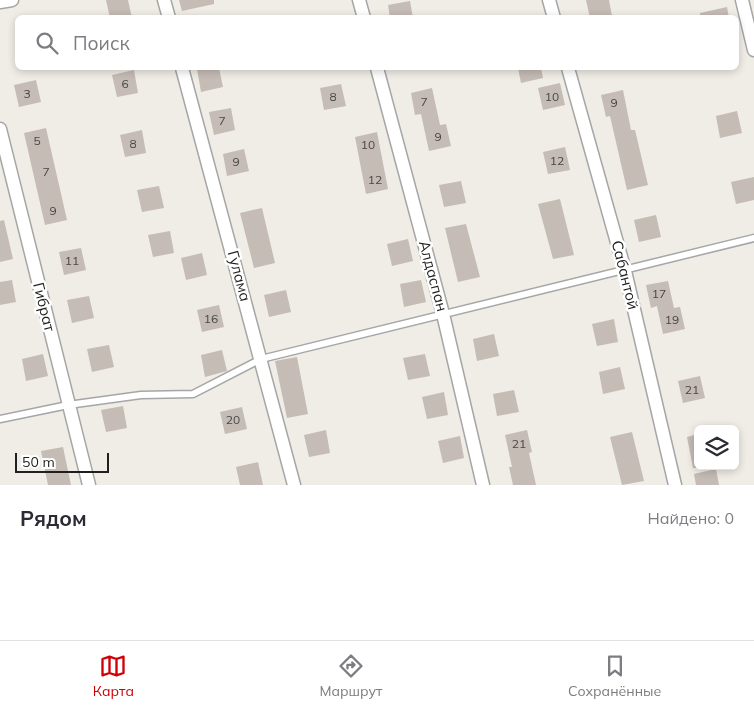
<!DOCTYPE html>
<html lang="ru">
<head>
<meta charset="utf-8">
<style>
  body { margin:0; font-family:Mulish,sans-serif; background:#f2f2f3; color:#2b2b33 }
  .controls { position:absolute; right:15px; bottom:15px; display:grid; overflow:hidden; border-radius:8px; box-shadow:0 2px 8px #0003 }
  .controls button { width:45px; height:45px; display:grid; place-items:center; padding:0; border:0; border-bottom:1px solid #e1e1e2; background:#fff; color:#2b2b33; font:25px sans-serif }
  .scale { position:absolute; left:15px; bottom:12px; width:94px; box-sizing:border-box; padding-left:5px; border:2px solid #1f1f1f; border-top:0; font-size:14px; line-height:18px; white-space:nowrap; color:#1f1f1f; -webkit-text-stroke:4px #fff; paint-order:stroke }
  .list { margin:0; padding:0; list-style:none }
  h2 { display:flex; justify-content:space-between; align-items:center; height:65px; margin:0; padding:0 20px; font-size:21px }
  h2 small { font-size:16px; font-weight:400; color:#7c7c81 }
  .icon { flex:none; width:28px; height:28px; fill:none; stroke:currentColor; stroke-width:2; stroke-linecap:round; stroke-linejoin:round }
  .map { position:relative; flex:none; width:754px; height:485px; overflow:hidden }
  .search { position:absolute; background:#fff; box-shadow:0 2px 8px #0003; left:15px; right:15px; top:15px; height:55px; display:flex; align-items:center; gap:12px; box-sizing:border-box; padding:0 18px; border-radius:8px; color:#7c7c81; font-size:19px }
  .sheet { height:155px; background:#fff }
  nav { display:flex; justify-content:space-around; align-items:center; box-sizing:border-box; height:70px; border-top:1px solid #e1e1e2; background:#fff; font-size:14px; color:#7c7c81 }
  nav a { display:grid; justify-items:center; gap:2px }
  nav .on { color:#cf0005 }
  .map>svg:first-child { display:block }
  .building { fill:#c5bcb5 }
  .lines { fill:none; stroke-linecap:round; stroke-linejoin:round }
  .lane-casing { stroke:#a6a6a6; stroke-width:9 }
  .street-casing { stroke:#a6a6a6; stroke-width:15 }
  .lane { stroke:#fff; stroke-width:6 }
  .street { stroke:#fff; stroke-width:12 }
  .labels { text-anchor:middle; stroke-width:5; stroke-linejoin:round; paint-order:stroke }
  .number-label { font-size:12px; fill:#484644 }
  .street-label { font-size:15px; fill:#1f1f1f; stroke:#fff }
</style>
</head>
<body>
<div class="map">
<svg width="754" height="485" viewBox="0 0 754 485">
  <rect width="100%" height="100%" fill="#f0ece6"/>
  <path class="building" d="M106 0H128L132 18H110Z
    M179 0H214V4L182 11Z
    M586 0H609L612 16 590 18Z
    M410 1 413 18H390L388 5Z
    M727 7 729 18H700V13Z
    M205 68H219L223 87 201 92 197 69Z
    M518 68H541L543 78 521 83Z
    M134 70 138 93 117 97 112 75Z
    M36 80 41 102 19 107 14 85Z
    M560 83 565 105 543 110 538 88Z
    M341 84 346 106 324 110 320 88Z
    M432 88 440 125 446 124 451 146 429 151 421 114 415 115 411 93Z
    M623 90 631 130H635L648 185 627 190 610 116 606 117 601 95Z
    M231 108 235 130 214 135 209 112Z
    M737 111 742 133 720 138 716 116Z
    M46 128 67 220 45 225 24 133Z
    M142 130 146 153 125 157 120 135Z
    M377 132 388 189 366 194 355 137Z
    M565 147 570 170 548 174 543 152Z
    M244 149 249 171 227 176 223 154Z
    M754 177V200L736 204 731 182Z
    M461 181 466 203 444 207 439 185Z
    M159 186 164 208 142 212 137 190Z
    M560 199 574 255 553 259 538 204Z
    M262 208 275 263 254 268 240 213Z
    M656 215 661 237 639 242 634 220Z
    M4 220 13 259 0 262V221Z
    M466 224 480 277 458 282 445 228Z
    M170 231 174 253 153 257 148 235Z
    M408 239 413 261 392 266 387 244Z
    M81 248 86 270 64 275 59 252Z
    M202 253 207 275 186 280 181 258Z
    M12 280 16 302 0 305V282Z
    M421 280 426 302 404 307 400 284Z
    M668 281 674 308 680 307 685 329 663 334 657 306 651 308 646 285Z
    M286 290 291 312 269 317 264 295Z
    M89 296 94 318 72 323 67 300Z
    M219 305 224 327 202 332 197 310Z
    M614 319 618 342 597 346 592 324Z
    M494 334 499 356 477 361 473 339Z
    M109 345 114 367 92 372 87 349Z
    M222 350 227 371 205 377 201 355Z
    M43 354 48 376 26 381 22 359Z
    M425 354 430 376 408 380 403 358Z
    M297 357 308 414 287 418 275 361Z
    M620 367 625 389 603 394 599 372Z
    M700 376 705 398 683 403 678 381Z
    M514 390 519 412 497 416 493 394Z
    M444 392 448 415 427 419 422 397Z
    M123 406 127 428 106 432 101 410Z
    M242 407 247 429 225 434 220 412Z
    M326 430 330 453 309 457 304 435Z
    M527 430 532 452 529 453 536 485H513L509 467H512L505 435Z
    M632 432 644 481 622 485 610 437Z
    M698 434V468H693L687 437Z
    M460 436 464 458 443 463 438 441Z
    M63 447 71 485H48L41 451Z
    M258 462 263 485H240L236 467Z
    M716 469 719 485H696L694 474Z"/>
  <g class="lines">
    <g class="lane-casing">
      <path id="lane" d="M0 419 68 405 141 395 193 394 261 359 754 238"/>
    </g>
    <g class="street-casing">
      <path id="street" d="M164 0 169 18
        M359 0 364 18
        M549 0 554 18
        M742 0 754 50
        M0 2 12 0
        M182 68 294 485
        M377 68 443 314 483 485
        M568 68 625 271 675 485
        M0 129 89 485"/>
    </g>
    <use href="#lane" class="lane"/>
    <use href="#street" class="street"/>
  </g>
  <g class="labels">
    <g class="number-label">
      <text x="125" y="88">6</text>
      <text x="27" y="98">3</text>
      <text x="333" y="101">8</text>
      <text x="552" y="101">10</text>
      <text x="424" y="106">7</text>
      <text x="614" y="107">9</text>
      <text x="222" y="125">7</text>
      <text x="438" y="141">9</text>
      <text x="37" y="145">5</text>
      <text x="133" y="148">8</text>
      <text x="368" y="149">10</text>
      <text x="557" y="165">12</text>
      <text x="236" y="166">9</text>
      <text x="46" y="176">7</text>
      <text x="375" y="184">12</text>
      <text x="53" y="215">9</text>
      <text x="72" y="265">11</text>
      <text x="659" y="298">17</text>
      <text x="211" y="323">16</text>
      <text x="672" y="324">19</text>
      <text x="692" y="394">21</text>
      <text x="233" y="424">20</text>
      <text x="519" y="448">21</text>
    </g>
    <g class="street-label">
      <text transform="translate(625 275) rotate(76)" y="5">Сабантой</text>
      <text transform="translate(239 276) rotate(75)" y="5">Гулама</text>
      <text transform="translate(433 276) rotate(75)" y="5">Алдаспан</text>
      <text transform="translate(44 307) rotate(76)" y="5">Гибрат</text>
    </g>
  </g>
</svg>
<div class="controls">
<button><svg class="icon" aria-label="layers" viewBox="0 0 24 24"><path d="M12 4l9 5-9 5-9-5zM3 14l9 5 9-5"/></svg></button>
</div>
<div class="scale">50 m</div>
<div class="search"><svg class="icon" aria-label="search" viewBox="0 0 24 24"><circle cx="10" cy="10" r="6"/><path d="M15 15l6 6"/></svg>Поиск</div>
</div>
<section class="sheet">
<h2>Рядом<small>Найдено: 0</small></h2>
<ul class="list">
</ul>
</section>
<nav>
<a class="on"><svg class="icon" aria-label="map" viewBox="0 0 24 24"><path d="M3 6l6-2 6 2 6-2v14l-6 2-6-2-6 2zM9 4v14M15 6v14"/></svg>Карта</a>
<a><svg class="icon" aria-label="directions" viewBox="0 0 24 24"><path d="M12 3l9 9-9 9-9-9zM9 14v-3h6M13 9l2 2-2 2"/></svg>Маршрут</a>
<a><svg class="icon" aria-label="saved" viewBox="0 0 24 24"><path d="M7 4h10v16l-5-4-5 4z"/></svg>Сохранённые</a>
</nav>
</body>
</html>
